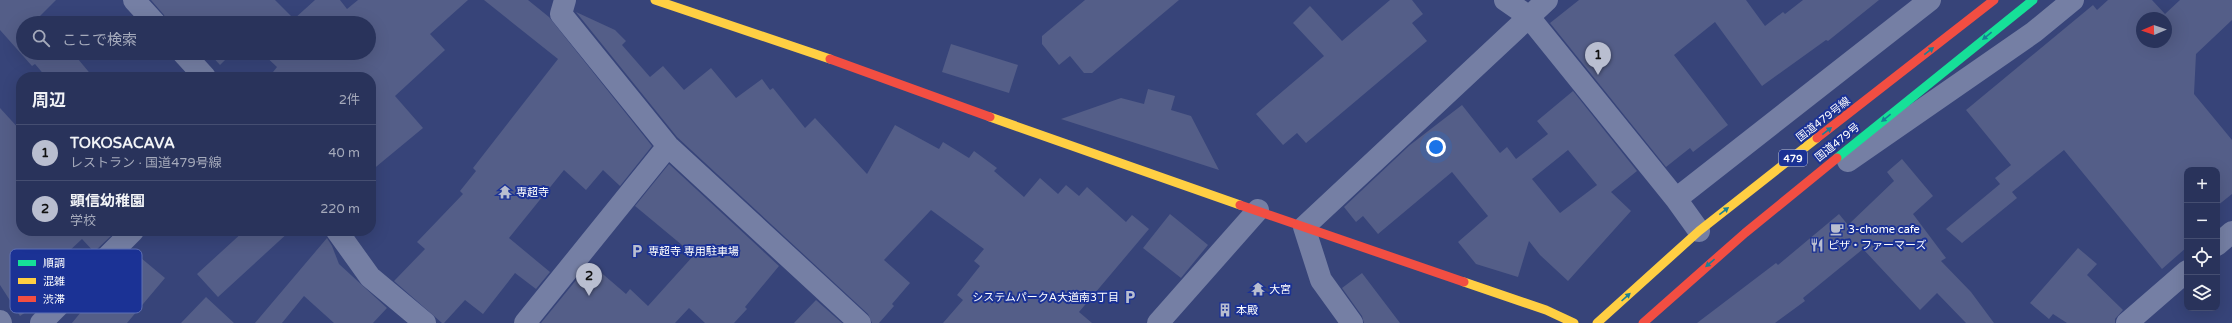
<!DOCTYPE html>
<html lang="ja">
<head>
<meta charset="utf-8">
<style>
  body { margin:0; font-family:"Varela Round","Noto Sans JP",sans-serif; background:#353f64; color:#f1f3f6 }
  .controls { position:absolute; right:12px; bottom:12px; display:grid; overflow:hidden; border-radius:8px; box-shadow:0 4px 16px #0002 }
  .controls button { width:36px; height:36px; display:grid; place-items:center; padding:0; border:0; border-bottom:1px solid #454e71; background:#29335b; color:#f1f3f6; font:20px sans-serif }
  .compass { position:absolute; left:2136px; top:12px; width:36px; height:36px; border-radius:50%; background:#29335b; box-shadow:0 4px 16px #0002; rotate:268deg }
  .you { position:absolute; left:1436px; top:147px; width:14px; height:14px; margin:-10px; border:3px solid #fff; border-radius:50%; background:#1a73e8; box-shadow:0 0 0 6px #1a73e833 }
  .badge { display:grid; place-items:center; width:26px; height:26px; border-radius:50%; background:#b9bed0; color:#111; font-size:13px; font-weight:700 }
  .pin { position:absolute; translate:-50% -33px; filter:drop-shadow(0 1px 2px #0008) }
  .pin::after { content:''; position:absolute; top:21px; width:14px; height:12px; background:inherit; clip-path:polygon(0 0,100% 0,50% 100%) }
  .list { margin:0; padding:0; list-style:none }
  h2 { display:flex; justify-content:space-between; align-items:center; height:52px; margin:0; padding:0 16px; font-size:17px }
  h2 small { font-size:13px; font-weight:400; color:#a5aabb }
  .list li { display:grid; grid-template-columns:26px 1fr auto; gap:12px; align-items:center; box-sizing:border-box; height:56px; padding:0 16px; border-top:1px solid #454e71 }
  .list b { display:block; font-size:15px; white-space:nowrap }
  .list p { margin:0; font-size:13px; white-space:nowrap; color:#a5aabb }
  .list em { font-size:13px; font-style:normal; color:#a5aabb }
  .icon { flex:none; width:22px; height:22px; fill:none; stroke:currentColor; stroke-width:2; stroke-linecap:round; stroke-linejoin:round }
  .map { position:relative; flex:none; width:2232px; height:323px; overflow:hidden }
  .search { position:absolute; background:#29335b; box-shadow:0 4px 16px #0002; left:16px; top:16px; width:360px; height:44px; display:flex; align-items:center; gap:10px; box-sizing:border-box; padding:0 14px; border-radius:22px; color:#a5aabb; font-size:15px }
  .panel { position:absolute; background:#29335b; box-shadow:0 4px 16px #0002; left:16px; top:72px; width:360px; height:164px; border-radius:16px }
  .map>svg:first-child { display:block }
  .building { fill:#545e88; fill-rule:evenodd }
  .lines { fill:none; stroke-linecap:round; stroke-linejoin:round }
  .street { stroke:#757fa4; stroke-width:22 }
  .fast { stroke:#16e098; stroke-width:9 }
  .slow { stroke:#ffcf43; stroke-width:9 }
  .jam { stroke:#f24e42; stroke-width:9 }
  .oneway { fill:#198096 }
  .labels { text-anchor:middle; stroke-width:4; stroke-linejoin:round; paint-order:stroke }
  .shield { fill:#1b3295; stroke:#bbc2df; stroke-width:1 }
  .shield-label { font-size:10px; font-weight:bold; fill:#fff }
  .street-label { font-size:11px; fill:#fff; stroke:#1b3295 }
  .poi-label { font-size:11px; fill:#fff; stroke:#1b3295; text-anchor:start }
  .key { fill:#1b3295; stroke:#5f70b5; stroke-width:1 }
  .key-label { font-size:11px; fill:#fff }
</style>
</head>
<body>
<div class="map">
<svg width="2232" height="323" viewBox="0 0 2232 323">
  <rect width="100%" height="100%" fill="#374479"/>
  <path class="building" d="M0 0H56L39 17 44 23H23V53H73L93 77H46L35 64 32 66 0 30Z
    M151 0H275L294 19 315 0H340L347 9 358 0H468L430 34 445 50 395 96 423 128 371 171V77H269L277 67 262 53H369V23H167L164 15Z
    M484 0H528L549 17 652 146 620 186 603 170 586 190 564 170 509 238 550 272 536 289 515 273 483 314 465 300 444 323H442L394 281 425 249 417 242 463 194 460 191 476 171 473 168 558 59Z
    M1085 0H1179L1092 73H1084L1070 56 1059 65 1042 44V36Z
    M1390 0H1412L1423 14 1412 23 1427 41 1306 143 1297 133 1283 145 1256 114 1324 56 1293 23 1310 6 1342 41Z
    M1579 0H1746L1765 26 1783 12 1785 14 1803 0H1879L1828 41 1826 40 1762 86 1715 22 1674 55 1728 125 1693 152 1690 148 1666 167 1550 23Z
    M2108 0H2152L2165 14 2180 0H2232V20L2196 54 2194 94 2232 140V194L2217 206V170H2187V247L2162 269 2064 150 2012 192 2017 198 1962 243 1946 229 2000 184 1995 178 2011 165 1966 110 2093 5 2097 10ZM2142 18H2166V42H2142Z
    M576 12 615 30 626 41 622 45 650 77 663 66 684 90 711 68 736 98 762 79 770 90 773 88 805 128 815 118 867 174 895 125 939 149 943 142 969 158 974 151 997 168 994 171 1024 197 1040 178 1058 194 1066 185 1079 196 1087 187 1126 222 1132 215 1149 229 1079 312 1092 323H943L963 300 957 295 980 266 974 261 984 249 931 210 884 260 910 283 892 304 894 306 879 323H872L868 314 677 137Z
    M951 44 1018 65 1009 93 942 72Z
    M209 53H232L220 65Z
    M1148 89 1175 96 1171 110 1191 116 1219 170 1061 119 1121 98 1144 104Z
    M1573 91 1637 171 1611 192 1631 211 1568 281 1540 255 1529 241 1518 277 1476 264 1458 242 1488 216 1452 172 1378 234 1363 216 1356 222 1344 207 1410 145 1462 105 1500 153 1507 147 1516 159 1548 134 1537 121ZM1568 150 1597 185 1560 213 1532 179Z
    M0 108 21 131V231H108L112 235 94 252 82 239 52 267 63 283 50 296 20 316 0 285Z
    M1902 159 1933 196 1913 214 1946 258 1941 261 1971 292 1994 323H1966L1937 293 1920 310 1863 249 1803 298 1805 301 1775 323H1697L1776 263 1778 265 1839 214 1848 225 1894 181 1887 172Z
    M669 164 779 266 745 307 747 309 734 323H705L689 308 675 323H541L590 263 626 294 630 289 648 306 694 255 635 206Z
    M1170 214 1208 245 1181 278 1143 248Z
    M244 231H290L218 297 197 274Z
    M327 238 332 246 339 264 387 308 373 323H334L304 296 282 323H255Z
    M2078 248 2097 264 2087 275 2123 310 2115 319V323H2067L2053 314 2049 319 2030 303Z
    M129 253 132 257 135 253 165 278 127 323H72Z
    M1362 273 1400 323H1364L1362 316 1342 288Z
    M206 297 234 323H181Z
    M816 300 842 323H794Z"/>
  <g class="lines">
    <path class="street" d="M134 0 155 23
      M565 0 561 14 668 146 860 323
      M1505 0 1528 16 1676 199 1699 231
      M183 53 205 77
      M1848 161 2034 32 2073 0
      M1676 199 1930 0
      M337 231 370 277 425 323
      M2217 245 2232 232
      M0 321 1 323
      M41 323 133 231
      M525 323 668 146
      M1158 323 1258 210
      M1352 323 1321 280 1304 227 1547 0
      M2127 323 2187 271"/>
    <path class="fast" d="M1837 158 2033 0"/>
    <path class="slow" d="M655 0 830 59
      M990 117 1240 205
      M1464 282 1546 310 1574 323
      M1597 323 1699 231 1817 138"/>
    <path class="jam" d="M830 59 990 117
      M1817 138 1994 0
      M1240 205 1464 282
      M1643 323 1745 233 1837 158"/>
  </g>
  <defs><path id="oneway-solid" d="M-6-.8H1V-3.2L6.5 0L1 3.2V.8H-6Z"/></defs>
  <g class="oneway">
    <use href="#oneway-solid" transform="translate(1987 36) rotate(141)"/>
    <use href="#oneway-solid" transform="translate(1929 51) rotate(-38)"/>
    <use href="#oneway-solid" transform="translate(1886 118) rotate(141)"/>
    <use href="#oneway-solid" transform="translate(1827 131) rotate(-38)"/>
    <use href="#oneway-solid" transform="translate(1724 211) rotate(-38)"/>
    <use href="#oneway-solid" transform="translate(1710 263) rotate(140)"/>
    <use href="#oneway-solid" transform="translate(1626 297) rotate(-42)"/>
  </g>
  <defs>
    <g id="temple-bare" transform="scale(1.08)"><path d="M0-6L5-2H3V0L6.5 2.5H4V6H1.5V3h-3V6H-4V2.5H-6.5L-3 0V-2H-5Z" fill="#b9bed0" stroke="#1b3295" stroke-width="2.5" paint-order="stroke"/></g>
    <g id="cafe-bare" transform="scale(1.08)"><path d="M-5.5-4.5H6V0H3Q3 3.5 0 3.5H-2.5Q-5.5 3.5-5.5 0ZM3-3.2v2h1.7v-2ZM-6 4.5H4V6H-6Z" fill="#b9bed0" stroke="#1b3295" stroke-width="2.5" paint-order="stroke"/></g>
    <g id="restaurant-bare" transform="scale(1.08)"><path d="M-5-6h1v4h1v-4h1v4h1v-4h1v5L-1.5 .5V6h-2V.5L-5-1ZM5-6V6H3V1.5H1.5Q1.5-4 5-6Z" fill="#b9bed0" stroke="#1b3295" stroke-width="2.5" paint-order="stroke"/></g>
    <g id="parking-bare" transform="scale(1.08)"><path d="M-3.5-5.5H1a3.5 3.5 0 0 1 0 7H-1V5.5H-3.5ZM-1-3.4V-.6H.8a1.4 1.4 0 0 0 0-2.8Z" fill="#b9bed0" stroke="#1b3295" stroke-width="2.5" paint-order="stroke"/></g>
    <g id="building-bare" transform="scale(1.08)"><path d="M-4-6H4V6H1V3H-1V6H-4ZM-2.5-4.3h1.7v1.8h-1.7ZM.8-4.3h1.7v1.8H.8ZM-2.5-1h1.7V.8h-1.7ZM.8-1h1.7V.8H.8Z" fill="#b9bed0" stroke="#1b3295" stroke-width="2.5" paint-order="stroke"/></g>
  </defs>
  <g fill-rule="evenodd">
    <use href="#temple-bare" x="505" y="192"/>
    <use href="#cafe-bare" x="1837" y="229"/>
    <use href="#restaurant-bare" x="1817" y="245"/>
    <use href="#parking-bare" x="637" y="251"/>
    <use href="#temple-bare" x="1258" y="289"/>
    <use href="#parking-bare" x="1130" y="297"/>
    <use href="#building-bare" x="1225" y="310"/>
  </g>
  <g class="labels">
    <rect class="shield" x="1779" y="150" width="28" height="16" rx="3"/>
    <g class="shield-label">
      <text x="1793" y="162">479</text>
    </g>
    <g class="street-label">
      <text transform="translate(1823 119) rotate(-38)" y="4">国道479号線</text>
      <text transform="translate(1837 142) rotate(-39)" y="4">国道479号</text>
    </g>
    <g class="poi-label">
      <text x="516" y="196">専超寺</text>
      <text x="1848" y="233">3-chome cafe</text>
      <text x="1828" y="249">ピザ・ファーマーズ</text>
      <text x="648" y="255">専超寺 専用駐車場</text>
      <text x="1269" y="293">大宮</text>
      <text x="1119" y="301" text-anchor="end">システムパークA大道南3丁目</text>
      <text x="1236" y="314">本殿</text>
    </g>
  </g>
  <rect x="10" y="249" width="132" height="64" rx="6" class="key"/>
  <rect x="18" y="260" width="18" height="6" fill="#16e098"/>
  <rect x="18" y="278" width="18" height="6" fill="#ffcf43"/>
  <rect x="18" y="296" width="18" height="6" fill="#f24e42"/>
  <g class="key-label">
    <text x="43" y="267">順調</text>
    <text x="43" y="285">混雑</text>
    <text x="43" y="303">渋滞</text>
  </g>
</svg>
<div class="controls">
<button>+</button>
<button>−</button>
<button><svg class="icon" aria-label="locate" viewBox="0 0 24 24"><circle cx="12" cy="12" r="6"/><path d="M12 2v4M12 18v4M2 12h4M18 12h4"/></svg></button>
<button><svg class="icon" aria-label="layers" viewBox="0 0 24 24"><path d="M12 4l9 5-9 5-9-5zM3 14l9 5 9-5"/></svg></button>
</div>
<svg class="compass" viewBox="-18 -18 36 36"><path d="M0-13l5 13h-10z" fill="#e53935"/><path d="M0 13l5-13h-10z" fill="#a5aabb"/></svg>
<div class="you"></div>
<div class="pin badge" style="left:1598px;top:75px">1</div>
<div class="pin badge" style="left:589px;top:296px">2</div>
<div class="search"><svg class="icon" aria-label="search" viewBox="0 0 24 24"><circle cx="10" cy="10" r="6"/><path d="M15 15l6 6"/></svg>ここで検索</div>
<section class="panel">
<h2>周辺<small>2件</small></h2>
<ul class="list">
<li><span class="badge">1</span><div><b>TOKOSACAVA</b><p>レストラン · 国道479号線</p></div><em>40 m</em></li>
<li><span class="badge">2</span><div><b>顕信幼稚園</b><p>学校</p></div><em>220 m</em></li>
</ul>
</section>
</div>
</body>
</html>
